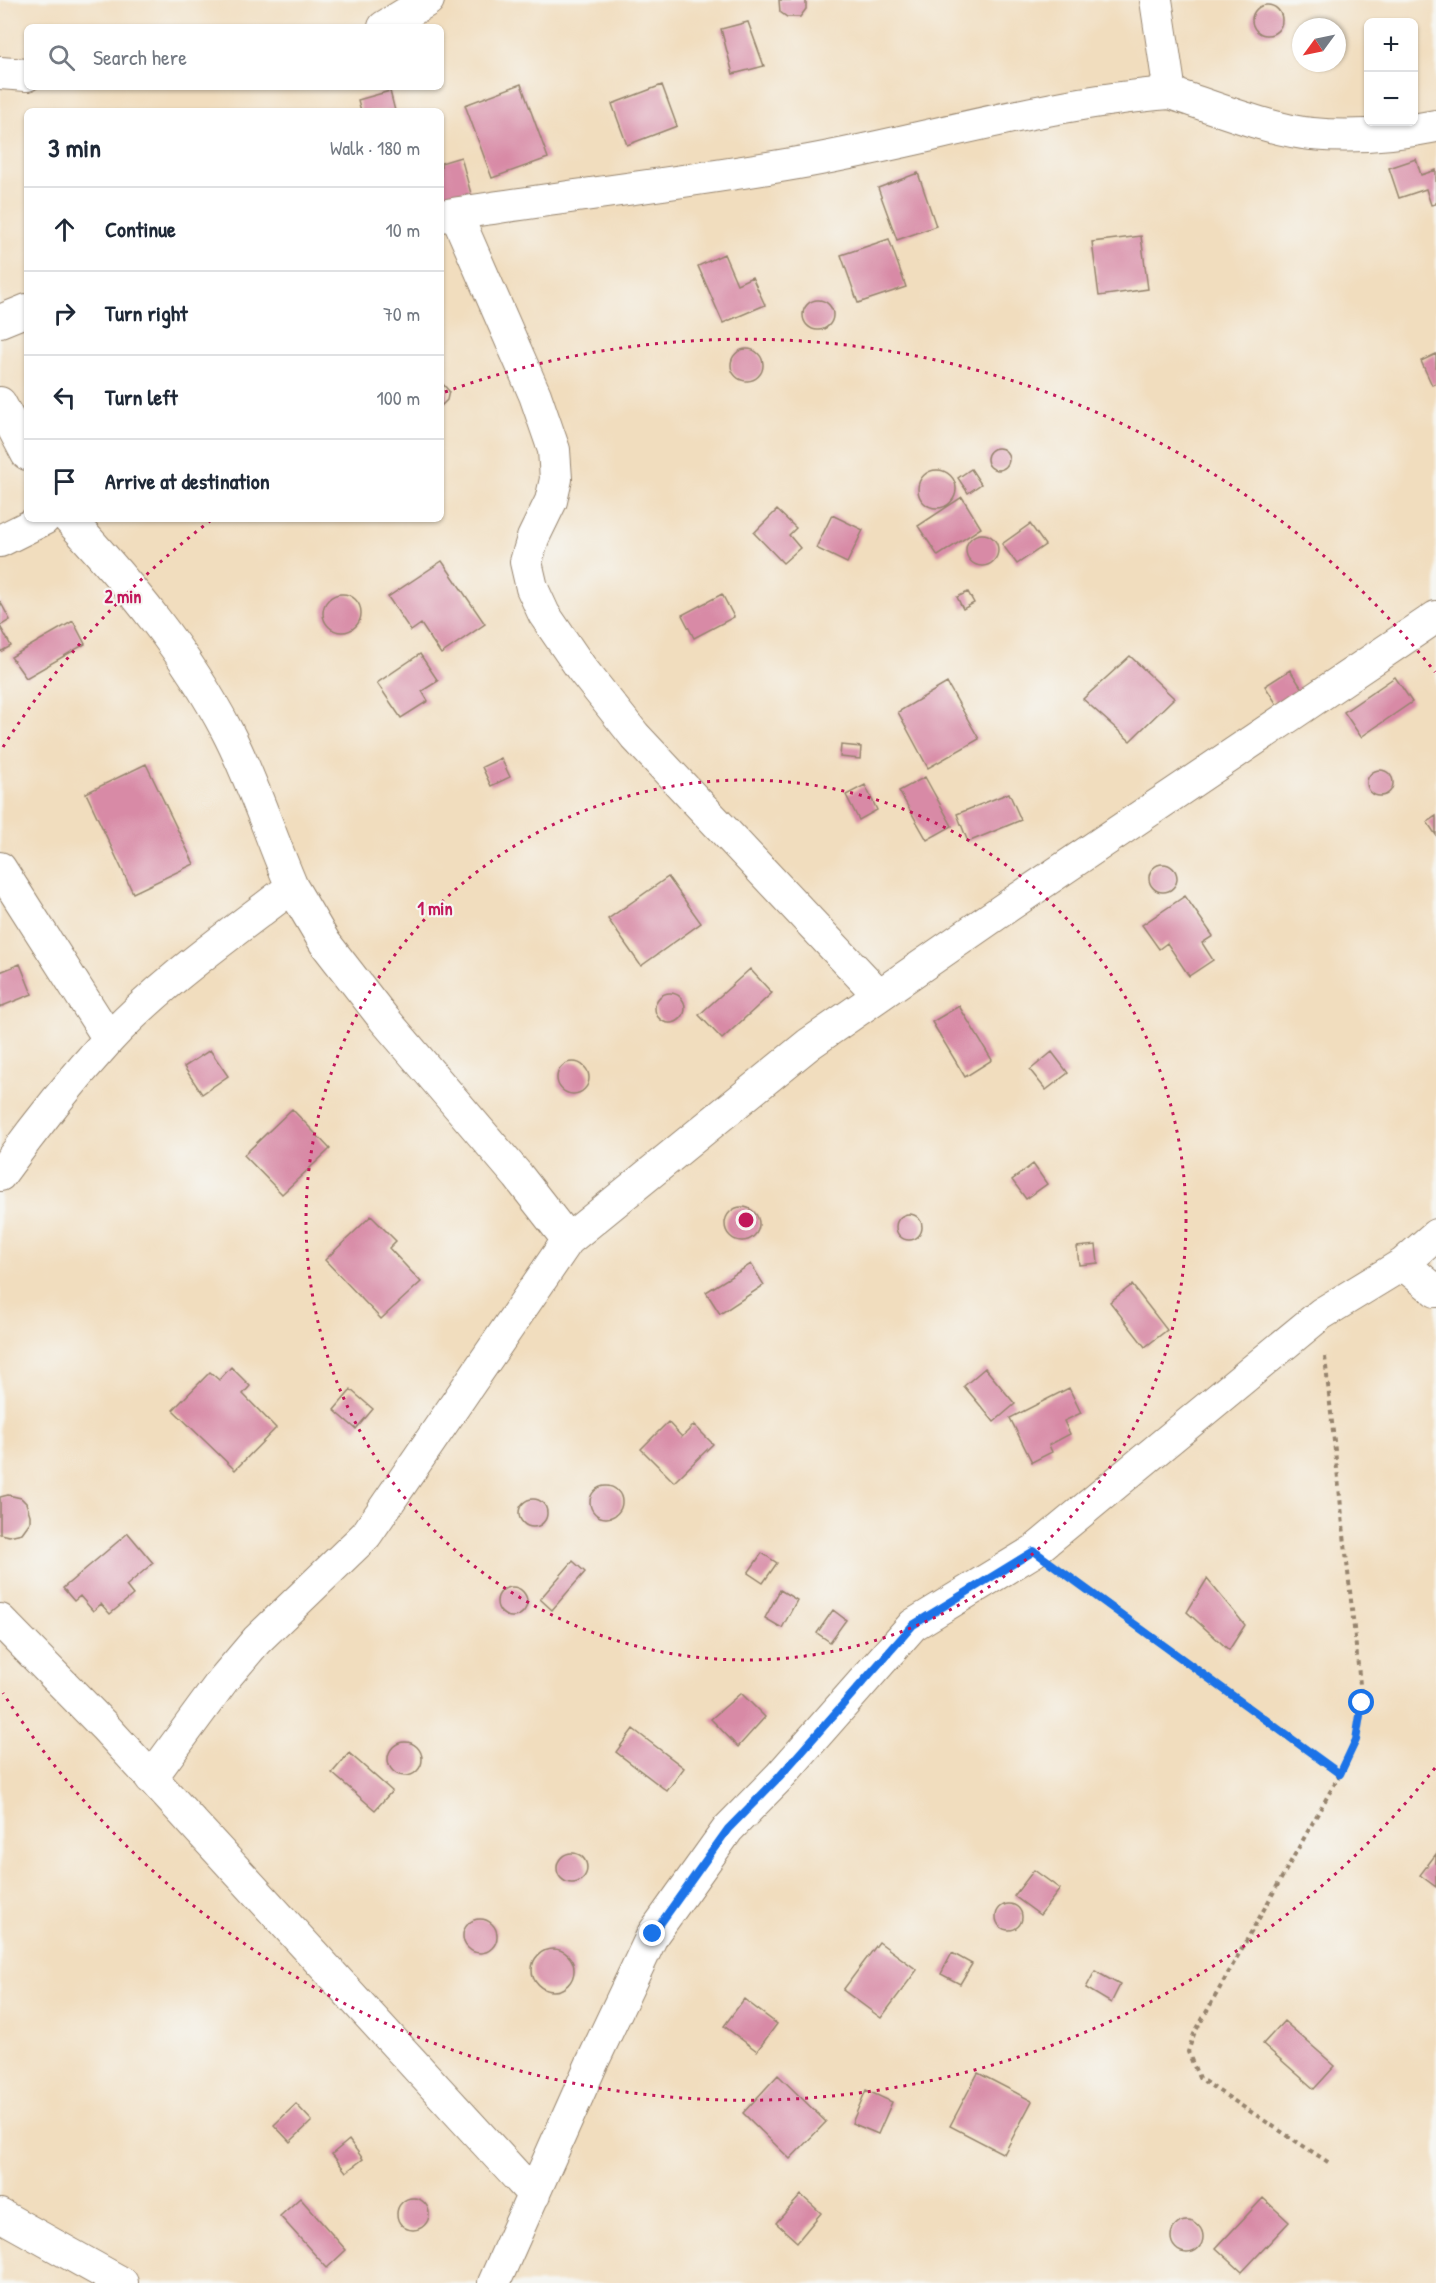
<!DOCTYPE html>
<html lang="en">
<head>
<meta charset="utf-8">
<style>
  body { margin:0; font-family:"Patrick Hand",sans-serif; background:#f2f2f3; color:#1f2937 }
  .controls { position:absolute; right:18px; top:18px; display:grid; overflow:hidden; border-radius:9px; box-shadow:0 2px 4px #0004 }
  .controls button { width:54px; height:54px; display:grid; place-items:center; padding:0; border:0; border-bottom:2px solid #e0e1e3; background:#fff; color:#1f2937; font:30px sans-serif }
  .compass { position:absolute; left:1292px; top:18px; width:54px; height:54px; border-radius:50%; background:#fff; box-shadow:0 2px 4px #0004; rotate:237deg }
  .stop { position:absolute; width:18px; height:18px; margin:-14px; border:4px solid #1a73e8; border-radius:50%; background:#fff }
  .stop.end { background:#1a73e8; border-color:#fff; box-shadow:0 2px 6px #0008 }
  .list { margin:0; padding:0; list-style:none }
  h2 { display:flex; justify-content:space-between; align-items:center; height:78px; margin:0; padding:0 24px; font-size:26px }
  h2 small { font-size:20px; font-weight:400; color:#747a83 }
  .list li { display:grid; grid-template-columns:39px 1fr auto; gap:18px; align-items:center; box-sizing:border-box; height:84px; padding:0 24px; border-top:2px solid #e0e1e3 }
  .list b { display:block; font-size:22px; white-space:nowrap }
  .list em { font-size:20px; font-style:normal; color:#747a83 }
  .icon { flex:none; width:33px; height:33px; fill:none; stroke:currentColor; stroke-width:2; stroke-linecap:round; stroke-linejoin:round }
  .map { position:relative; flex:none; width:1436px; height:2283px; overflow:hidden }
  .search { position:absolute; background:#fff; box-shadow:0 2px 4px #0004; left:24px; top:24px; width:420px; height:66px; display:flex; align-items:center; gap:15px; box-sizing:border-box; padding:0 21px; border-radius:9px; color:#747a83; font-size:22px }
  .panel { position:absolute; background:#fff; box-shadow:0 2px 4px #0004; left:24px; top:108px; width:420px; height:414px; border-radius:9px }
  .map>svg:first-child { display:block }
  .building { fill:#d88aa6 }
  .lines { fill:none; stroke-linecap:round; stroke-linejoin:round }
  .street-casing { stroke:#96846e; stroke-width:34 }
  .path { stroke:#96846e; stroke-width:4; stroke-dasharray:4.5 4.5; stroke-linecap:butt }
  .street { stroke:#fff; stroke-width:32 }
  .route { stroke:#1a73e8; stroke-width:8 }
  .ring { fill:none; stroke:#c2185b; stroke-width:3; stroke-dasharray:3 6 }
  .centre { fill:#c2185b; stroke:#f6f6f2; stroke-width:3 }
  .ring-label { font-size:18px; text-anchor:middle; font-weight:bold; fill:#c2185b; stroke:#f6f6f2; stroke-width:4.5; stroke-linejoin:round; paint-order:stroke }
</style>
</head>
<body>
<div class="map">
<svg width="1436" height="2283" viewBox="0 0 1436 2283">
  <rect width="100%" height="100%" fill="#f6f6f2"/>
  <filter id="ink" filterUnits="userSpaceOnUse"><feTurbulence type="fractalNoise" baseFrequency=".0167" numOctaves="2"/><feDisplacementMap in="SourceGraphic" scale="12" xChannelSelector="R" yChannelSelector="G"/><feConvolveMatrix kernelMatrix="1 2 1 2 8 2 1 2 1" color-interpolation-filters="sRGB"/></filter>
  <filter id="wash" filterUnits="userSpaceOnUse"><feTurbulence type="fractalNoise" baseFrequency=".008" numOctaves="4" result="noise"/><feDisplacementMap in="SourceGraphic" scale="24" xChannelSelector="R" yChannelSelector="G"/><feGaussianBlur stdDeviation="1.35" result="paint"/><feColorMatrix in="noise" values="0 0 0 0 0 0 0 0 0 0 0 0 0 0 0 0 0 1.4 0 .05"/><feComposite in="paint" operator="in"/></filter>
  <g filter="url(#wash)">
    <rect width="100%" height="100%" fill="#f1ddbe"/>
    <g id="blocks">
      <path class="building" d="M779 0H806V9L800 17H787L780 12Z
        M1252 20a15 15 0 1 1 30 0a15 15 0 1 1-30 0Z
        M748 22 764 66 733 74 721 29Z
        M521 84 548 158 492 178 465 105Z
        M662 85 677 126 627 145 612 104Z
        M390 91 395 111H361L358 100Z
        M461 157 471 194 441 202V163Z
        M1416 159 1421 175 1436 170V204L1431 205 1426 189 1399 198 1389 168Z
        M918 173 936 226 897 240 878 188Z
        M1141 236 1148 289 1099 296 1092 242Z
        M889 239 906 287 858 303 841 255Z
        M724 254 737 284 752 277 765 305 723 323 698 266Z
        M803 315a15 15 0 1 1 30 0a15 15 0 1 1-30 0Z
        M731 365a16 16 0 1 1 32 0a16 16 0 1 1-32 0Z
        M1436 354V383L1432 385 1421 361Z
        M441 382 449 391 447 400 441 406Z
        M987 459a11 11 0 1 1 22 0a11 11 0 1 1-22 0Z
        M971 469 981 484 968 493 958 478Z
        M918 489a19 19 0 1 1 38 0a19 19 0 1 1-38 0Z
        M962 497 981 528 938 556 918 526Z
        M777 510 796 528 789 535 800 548 783 563 754 533Z
        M832 515 863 530 847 563 816 548Z
        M1030 524 1045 545 1017 564 1002 544Z
        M966 550a16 16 0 1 1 32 0a16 16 0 1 1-32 0Z
        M442 561 485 624 441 654 421 624 411 631 388 597Z
        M968 592 974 603 963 609 957 597Z
        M323 613a19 19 0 1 1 38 0a19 19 0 1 1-38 0Z
        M722 594 734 617 694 638 682 615Z
        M0 601 10 620 0 626Z
        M73 621 85 644 26 678 11 657Z
        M0 626 11 646 0 652Z
        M420 654 438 681 422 691 428 701 401 718 377 683Z
        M1130 656 1174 698 1130 741 1083 699Z
        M1290 670 1306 695 1281 711 1265 686Z
        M1395 677 1412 702 1361 737 1344 712Z
        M947 683 979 739 928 768 898 712Z
        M841 745 861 747 860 759 840 757Z
        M501 758 510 777 491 786 482 767Z
        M146 764 194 864 133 893 86 793Z
        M1367 783a13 13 0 1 1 26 0a13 13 0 1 1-26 0Z
        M925 777 952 826 927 840 899 791Z
        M865 785 877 810 859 820 846 795Z
        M1009 793 1021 820 968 842 957 814Z
        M1436 816V835L1427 822Z
        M1149 878a14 14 0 1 1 28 0a14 14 0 1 1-28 0Z
        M668 877 701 923 641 966 608 919Z
        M1185 896 1213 936 1202 943 1213 960 1189 976 1167 943 1159 949 1142 925Z
        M20 964 32 994 0 1007V972Z
        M750 969 772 993 722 1039 699 1015Z
        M655 1008a15 15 0 1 1 30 0a15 15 0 1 1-30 0Z
        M959 1006 992 1060 965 1077 932 1022Z
        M210 1050 228 1076 202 1094 184 1067Z
        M1052 1052 1068 1073 1046 1090 1030 1070Z
        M557 1078a16 16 0 1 1 32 0a16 16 0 1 1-32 0Z
        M292 1109 330 1149 282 1194 244 1155Z
        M1033 1164 1047 1184 1026 1199 1012 1180Z
        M725 1224a17 17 0 1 1 34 0a17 17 0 1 1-34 0Z
        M896 1227a13 13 0 1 1 26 0a13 13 0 1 1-26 0Z
        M371 1216 396 1241 389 1248 421 1282 381 1319 325 1260Z
        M1096 1245 1098 1263 1079 1265 1077 1247Z
        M751 1264 764 1285 720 1314 706 1292Z
        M1132 1285 1167 1330 1145 1347 1110 1302Z
        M231 1367 250 1386 243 1394 276 1428 235 1470 173 1410 210 1372 219 1380Z
        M985 1368 1015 1404 994 1422 964 1386Z
        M1069 1388 1081 1413 1064 1421 1070 1434 1049 1445 1052 1452 1032 1462 1010 1418Z
        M351 1390 373 1409 356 1429 334 1410Z
        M668 1422 682 1437 694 1425 713 1444 674 1482 641 1449Z
        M590 1502a16 16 0 1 1 32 0a16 16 0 1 1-32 0Z
        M8 1495 21 1498 26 1503 30 1515V1522L22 1533 9 1536 0 1534V1497Z
        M519 1513a14 14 0 1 1 28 0a14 14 0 1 1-28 0Z
        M128 1533 153 1563 126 1586 133 1595 110 1614 101 1604 93 1611 80 1596 74 1601 63 1588Z
        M762 1553 777 1563 763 1583 748 1573Z
        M573 1561 585 1572 552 1610 540 1599Z
        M1207 1579 1245 1625 1229 1650 1187 1612Z
        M497 1602a15 15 0 1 1 30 0a15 15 0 1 1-30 0Z
        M780 1590 797 1600 782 1628 765 1618Z
        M833 1610 846 1620 830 1642 817 1633Z
        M741 1693 765 1717 738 1747 711 1719Z
        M633 1729 684 1768 667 1791 616 1752Z
        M388 1759a17 17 0 1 1 34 0a17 17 0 1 1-34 0Z
        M349 1753 392 1791 375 1810 332 1773Z
        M557 1868a15 15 0 1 1 30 0a15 15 0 1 1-30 0Z
        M1436 1854V1887L1420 1875Z
        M1034 1870 1060 1889 1040 1915 1014 1896Z
        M996 1917a13 13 0 1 1 26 0a13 13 0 1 1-26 0Z
        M463 1936a17 17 0 1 1 34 0a17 17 0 1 1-34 0Z
        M879 1942 917 1970 881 2018 843 1990Z
        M532 1970a21 21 0 1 1 42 0a21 21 0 1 1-42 0Z
        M952 1953 972 1964 960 1984 941 1974Z
        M1095 1971 1120 1985 1111 2003 1086 1988Z
        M744 1999 777 2024 757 2051 724 2026Z
        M1284 2021 1335 2066 1314 2089 1263 2044Z
        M978 2073 1032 2101 1004 2154 950 2126Z
        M778 2075 826 2122 790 2159 743 2113Z
        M866 2090 892 2102 878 2134 852 2123Z
        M296 2104 312 2121 290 2142 274 2125Z
        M349 2140 363 2159 346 2172 332 2154Z
        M801 2195 821 2213 797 2242 776 2223Z
        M397 2214a16 16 0 1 1 32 0a16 16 0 1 1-32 0Z
        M300 2198 346 2250 327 2268 280 2216Z
        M1263 2198 1289 2222 1242 2272 1216 2248Z
        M1171 2237a16 16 0 1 1 32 0a16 16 0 1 1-32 0Z"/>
    </g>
  </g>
  <g filter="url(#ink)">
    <use href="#blocks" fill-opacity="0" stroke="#96846e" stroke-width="1.5"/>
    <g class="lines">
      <g class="street-casing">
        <path id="street" d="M1156 0 1170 93C1211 106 1269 130 1312 134 1353 138 1396 134 1436 126
          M384 27 428 0
          M0 73 27 75
          M456 214 535 395 554 450 556 479 551 501 533 538 526 562 532 588 544 614 581 668 635 736 879 995
          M441 216C563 196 687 183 809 161 930 139 1047 102 1170 93
          M0 321 27 310
          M0 403 27 454
          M69 519C129 584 186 652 227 731 253 781 270 836 292 887
          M0 541 44 519
          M0 868 109 1039
          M0 1175C33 1129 71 1081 109 1039 162 982 230 935 292 887L325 943 384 1019 518 1176 568 1240 366 1535 257 1640 223 1680 151 1778
          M568 1240 809 1044 1011 904 1436 617
          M1403 1264 1436 1291
          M0 1620 104 1726 534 2195
          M0 2215 122 2283
          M494 2283 592 2063 653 1934 728 1829 779 1777 913 1625 1034 1551 1321 1314 1403 1264 1436 1235"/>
      </g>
      <path class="path" d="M1325 1357 1362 1703 1356 1740 1340 1774 1194 2034 1188 2052 1199 2078 1331 2164
        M1062 1571 1340 1774"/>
      <use href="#street" class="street"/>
    </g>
  </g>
  <g class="lines" filter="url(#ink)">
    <path class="route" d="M653 1934 728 1829 779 1777 913 1625 1034 1551 1340 1774 1356 1740 1362 1703"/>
  </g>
  <g class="ring">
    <circle cx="746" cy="1220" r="440"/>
    <path d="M1435 1768A881 881 0 0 1 3 1693M3 747A881 881 0 0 1 210 521M445 392A881 881 0 0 1 1435 672"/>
  </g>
  <circle cx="746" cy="1220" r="9" class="centre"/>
  <g class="ring-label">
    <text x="123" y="603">2 min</text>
    <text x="435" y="915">1 min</text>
  </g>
</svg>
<div class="controls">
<button>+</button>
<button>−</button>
</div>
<svg class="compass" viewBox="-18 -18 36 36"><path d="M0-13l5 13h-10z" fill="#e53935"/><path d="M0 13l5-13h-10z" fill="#747a83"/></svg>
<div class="stop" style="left:1362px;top:1703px"></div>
<div class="stop end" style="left:653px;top:1934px"></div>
<div class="search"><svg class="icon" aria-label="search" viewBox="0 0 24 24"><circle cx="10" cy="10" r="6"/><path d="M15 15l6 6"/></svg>Search here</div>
<section class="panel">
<h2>3 min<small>Walk · 180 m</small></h2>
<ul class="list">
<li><svg class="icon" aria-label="ahead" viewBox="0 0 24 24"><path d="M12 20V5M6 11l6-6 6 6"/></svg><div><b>Continue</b></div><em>10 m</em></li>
<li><svg class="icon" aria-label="right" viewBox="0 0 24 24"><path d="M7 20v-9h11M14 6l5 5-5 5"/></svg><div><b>Turn right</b></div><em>70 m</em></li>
<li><svg class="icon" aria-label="left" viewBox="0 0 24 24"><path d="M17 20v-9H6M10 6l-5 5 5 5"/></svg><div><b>Turn left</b></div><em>100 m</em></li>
<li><svg class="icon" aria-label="arrive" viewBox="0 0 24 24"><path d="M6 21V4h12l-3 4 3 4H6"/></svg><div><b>Arrive at destination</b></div></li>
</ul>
</section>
</div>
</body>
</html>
